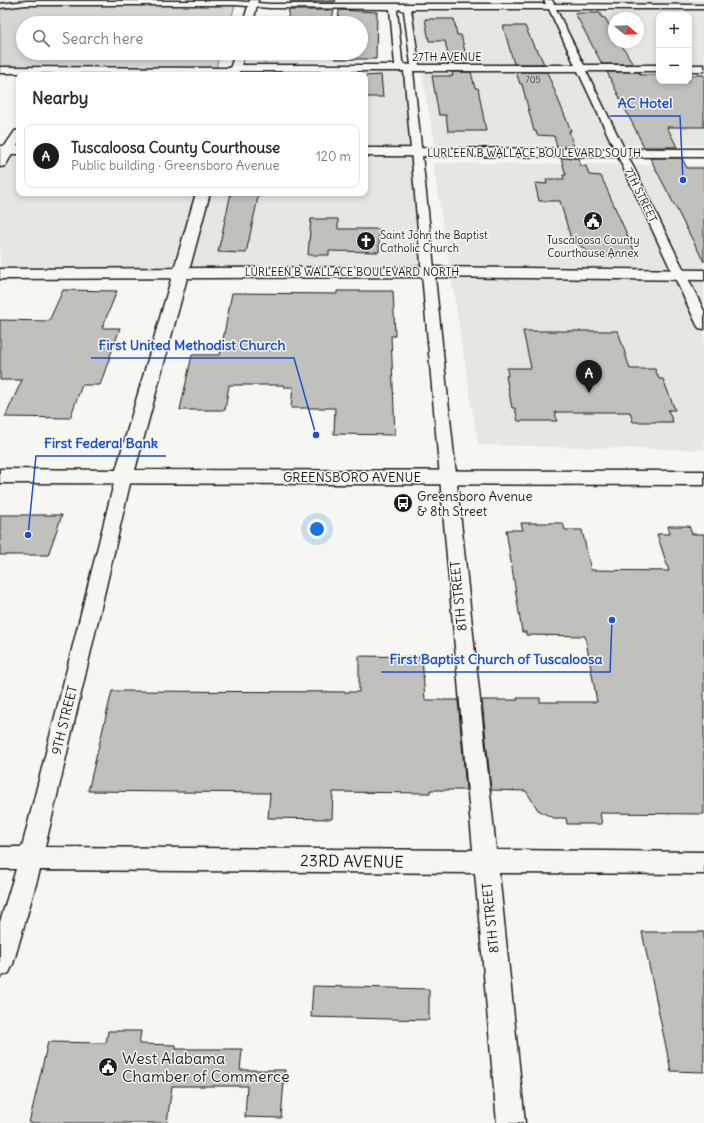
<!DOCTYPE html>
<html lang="en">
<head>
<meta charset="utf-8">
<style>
  body { margin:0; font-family:Delius,sans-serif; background:#f2f2f3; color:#2b2b33 }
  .controls { position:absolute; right:12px; top:12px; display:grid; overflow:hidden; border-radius:8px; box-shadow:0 2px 6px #0003 }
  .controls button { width:36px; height:36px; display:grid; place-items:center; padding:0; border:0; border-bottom:1px solid #e1e1e2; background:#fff; color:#2b2b33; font:20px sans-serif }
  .compass { position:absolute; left:608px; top:12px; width:36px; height:36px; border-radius:50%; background:#fff; box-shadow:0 2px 6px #0003; rotate:109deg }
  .you { position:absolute; left:317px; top:529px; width:14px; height:14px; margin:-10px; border:3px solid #fff; border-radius:50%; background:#1a73e8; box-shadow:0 0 0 6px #1a73e833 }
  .badge { display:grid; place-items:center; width:26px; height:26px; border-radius:50%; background:#1c1c1c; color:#fff; font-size:13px; font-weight:700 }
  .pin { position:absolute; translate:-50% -33px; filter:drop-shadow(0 1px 2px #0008) }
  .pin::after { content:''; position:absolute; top:21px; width:14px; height:12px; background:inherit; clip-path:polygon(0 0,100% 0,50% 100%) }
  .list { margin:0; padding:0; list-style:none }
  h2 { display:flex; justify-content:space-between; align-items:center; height:52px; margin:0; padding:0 16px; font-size:17px }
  h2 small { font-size:13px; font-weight:400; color:#7c7c81 }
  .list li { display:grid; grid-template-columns:26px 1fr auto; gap:12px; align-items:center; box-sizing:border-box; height:64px; margin:0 8px 8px; padding:0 8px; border:1px solid #e1e1e2; border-radius:8px }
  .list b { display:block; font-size:15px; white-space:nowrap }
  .list p { margin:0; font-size:13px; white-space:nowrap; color:#7c7c81 }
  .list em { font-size:13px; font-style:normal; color:#7c7c81 }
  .icon { flex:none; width:22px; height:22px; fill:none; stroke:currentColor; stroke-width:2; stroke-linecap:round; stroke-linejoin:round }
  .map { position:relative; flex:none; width:704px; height:1123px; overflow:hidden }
  .search { position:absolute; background:#fff; box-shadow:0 2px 6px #0003; left:16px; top:16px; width:352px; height:44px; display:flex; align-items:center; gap:10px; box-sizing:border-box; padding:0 14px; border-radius:22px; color:#7c7c81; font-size:15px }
  .panel { position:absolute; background:#fff; box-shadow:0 2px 6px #0003; left:16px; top:72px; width:352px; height:124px; border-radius:8px }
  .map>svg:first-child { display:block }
  .built { fill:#e6e6e2; fill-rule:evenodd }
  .green { fill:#d6d6d2; stroke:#797977 }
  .building { fill:#c0c0bd; stroke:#1c1c1c }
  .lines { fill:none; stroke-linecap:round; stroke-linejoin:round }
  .street-casing { stroke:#1c1c1c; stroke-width:3 }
  .secondary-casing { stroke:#1c1c1c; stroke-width:3 }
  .highway-casing { stroke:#1c1c1c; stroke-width:3 }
  .street { fill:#f6f6f2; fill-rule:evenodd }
  .secondary { fill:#f6f6f2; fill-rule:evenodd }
  .highway { fill:#f6f6f2; fill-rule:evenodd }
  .labels { text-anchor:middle; stroke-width:3; stroke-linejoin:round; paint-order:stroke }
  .far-number-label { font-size:9px; fill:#454544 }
  .far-street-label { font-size:11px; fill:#1c1c1c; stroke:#f6f6f2 }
  .far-poi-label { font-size:11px; fill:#1c1c1c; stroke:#f6f6f2; text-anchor:start }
  .street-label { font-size:13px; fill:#1c1c1c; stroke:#f6f6f2 }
  .poi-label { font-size:13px; fill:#1c1c1c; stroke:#f6f6f2; text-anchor:start }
  .near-street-label { font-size:16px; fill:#1c1c1c; stroke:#f6f6f2 }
  .near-poi-label { font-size:16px; fill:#1c1c1c; stroke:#f6f6f2; text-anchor:start }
  .leader { fill:none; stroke:#1d4ed8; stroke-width:1.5 }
  .callout-dot { fill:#1d4ed8; stroke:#f6f6f2; stroke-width:1.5 }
  .callout-label { font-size:14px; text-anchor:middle; font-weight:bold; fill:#1d4ed8; stroke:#f6f6f2; stroke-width:3; stroke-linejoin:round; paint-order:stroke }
</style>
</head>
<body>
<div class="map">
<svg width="704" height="1123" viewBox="0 0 704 1123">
  <rect width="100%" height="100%" fill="#f6f6f2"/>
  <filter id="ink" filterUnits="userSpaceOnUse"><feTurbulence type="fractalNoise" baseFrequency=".025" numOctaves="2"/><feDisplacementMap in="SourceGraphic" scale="8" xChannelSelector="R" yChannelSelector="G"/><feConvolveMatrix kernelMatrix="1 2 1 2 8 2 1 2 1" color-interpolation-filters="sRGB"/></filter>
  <g filter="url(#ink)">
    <path class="built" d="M0 0H242L10 2 0 3Z
      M619 0H704V145H435L410 12H627ZM659 15H689V81H659ZM614 18H638V42H614Z
      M407 68 428 272 0 271V151H19V193H365V75H233L234 71Z
      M433 163 704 165V450L478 445Z"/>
    <path class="green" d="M30 5H235L230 23H23V53H220L216 68 0 67V8Z"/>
    <path class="building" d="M291 0H336L335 2H290Z
      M289 10H334L331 23H287Z
      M339 10 377 12 376 59H335V53H361V23H338Z
      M575 13H601V17L605 18 614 33V42H620L633 64H602Z
      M425 19H454L457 35H461L468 64H450L445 41H429Z
      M503 26H525L535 49H537L544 64H514Z
      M452 72H471L475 88H478L486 131H448L446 115H439L432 76H453Z
      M516 72H547L571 131H569L574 147H557L554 136 537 135 536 131H534L522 84H520Z
      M607 72H639L640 75H659V81H689V75H704V127H667L677 147H644Z
      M381 75 383 97H365V76Z
      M561 158H578L581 166H586L589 175 601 176 637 257H595L571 239 560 201H539L535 183 547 184 546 179H564L563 175H566Z
      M650 158H682L687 168H704V262Z
      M231 193H259L246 253 218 252Z
      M311 219H338V229H379V252L329 251V255H308Z
      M63 290 117 291 102 328H120L100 385H82L70 418 5 417 22 380H0V320L49 321Z
      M337 291H393L395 336H391L395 435 334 434 335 408H291L293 387H284V385H229L225 410H180L192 355H220L232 293 337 294Z
      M523 331H618L630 369H655L659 379H663L675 410H668L673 422H633L630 412H555L557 421H518L515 408H512L506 376H508L507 368H531Z
      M0 515H62L48 555H0Z
      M521 523H563L565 530H582L591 570 669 571 657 534H670L668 526H689L692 534H704V814L600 813 602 824H567L566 818H553L538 810 526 791 491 790 482 700H518L517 698H540V702H597L585 636 526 635V632H522L506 530H523Z
      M359 656 422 657 425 700H458L466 790H430V793L333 792 332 819 268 818 270 793 88 791 112 691 359 692Z
      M642 932H704V1072L671 1071Z
      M313 986 429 989V1020L311 1017Z
      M108 1031H141L139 1044 176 1045V1049H242L240 1070H285L281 1118 245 1117 247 1086H172L167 1123H29L48 1042 106 1043Z"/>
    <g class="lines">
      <g class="street-casing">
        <path id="street" d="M544 0H552L554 4 704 5V9H556L584 65H659V71H586L704 311V329L699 328 697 325 578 71H413L496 850 704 852V874L499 873 525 1123H497L475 873 40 870 13 964 9 973 0 977V922L16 869H0V847H22L116 475 118 471 124 470 130 471 132 475 45 847 473 850 404 71H238L234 74 0 73V67L231 68 235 65H395L390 9 269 8 236 5H26L0 8V4L26 1H236L269 4H546ZM400 9 404 11 411 65 404 64 402 61 397 10ZM411 9H549L575 65H419Z
          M689 65H704V71H689Z"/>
      </g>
      <g class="secondary-casing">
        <path id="secondary" d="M250 0H258L253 23H243Z
          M235 53H245L238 75H228Z
          M60 68 65 71 62 75H52L56 69Z
          M19 130V143L5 166 0 167V153L15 131Z
          M196 193H210L135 470 704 471V485L0 483V469L116 470Z"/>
      </g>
      <g class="highway-casing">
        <path id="highway" d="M0 146H19V154H0Z
          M365 148 704 149V157L365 156Z
          M428 267 704 270V280L428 277 0 279V269Z"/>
      </g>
      <use href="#street" class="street"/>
      <use href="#secondary" class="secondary"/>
      <use href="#highway" class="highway"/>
    </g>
  </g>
  <defs>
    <g id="civic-disc" transform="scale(1)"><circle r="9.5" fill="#1c1c1c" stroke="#f6f6f2"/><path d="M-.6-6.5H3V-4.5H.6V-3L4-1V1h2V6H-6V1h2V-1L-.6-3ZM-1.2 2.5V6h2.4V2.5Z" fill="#fff"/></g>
    <g id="church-disc" transform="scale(1)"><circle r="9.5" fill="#1c1c1c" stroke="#f6f6f2"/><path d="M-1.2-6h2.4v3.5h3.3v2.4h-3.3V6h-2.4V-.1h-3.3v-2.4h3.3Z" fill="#fff"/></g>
    <g id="bus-disc" transform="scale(1)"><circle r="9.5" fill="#1c1c1c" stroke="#f6f6f2"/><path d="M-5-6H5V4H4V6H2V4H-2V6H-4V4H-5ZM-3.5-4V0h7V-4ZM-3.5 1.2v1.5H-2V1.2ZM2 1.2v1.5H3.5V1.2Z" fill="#fff"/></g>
  </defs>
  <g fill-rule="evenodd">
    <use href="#civic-disc" x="593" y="221"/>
    <use href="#church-disc" x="366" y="241"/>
    <use href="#bus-disc" x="403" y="503"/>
    <use href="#civic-disc" x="108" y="1067"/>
  </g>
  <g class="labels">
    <g class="far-number-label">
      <text x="533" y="83">705</text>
    </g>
    <g class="far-street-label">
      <text x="447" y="61">27TH AVENUE</text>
      <text x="534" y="157">LURLEEN B WALLACE BOULEVARD SOUTH</text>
      <text transform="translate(641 195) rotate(64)" y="4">7TH STREET</text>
      <text x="352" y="276">LURLEEN B WALLACE BOULEVARD NORTH</text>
    </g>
    <g class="far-poi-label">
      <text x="380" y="239">Saint John the Baptist<tspan x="380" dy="13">Catholic Church</tspan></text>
      <text x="593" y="244" text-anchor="middle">Tuscaloosa County<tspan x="593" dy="13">Courthouse Annex</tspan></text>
    </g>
    <g class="street-label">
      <text x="352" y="482">GREENSBORO AVENUE</text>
      <text transform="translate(458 596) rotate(-96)" y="5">8TH STREET</text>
      <text transform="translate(64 720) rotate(-76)" y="5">9TH STREET</text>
      <text transform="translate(490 918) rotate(-96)" y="5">8TH STREET</text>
    </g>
    <g class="poi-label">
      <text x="417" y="501">Greensboro Avenue<tspan x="417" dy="15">&amp; 8th Street</tspan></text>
    </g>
    <g class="near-street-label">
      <text transform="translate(352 861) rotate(1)" y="6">23RD AVENUE</text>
    </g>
    <g class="near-poi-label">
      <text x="122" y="1064">West Alabama<tspan x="122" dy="18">Chamber of Commerce</tspan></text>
    </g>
  </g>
  <path class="leader" d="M683 180L680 116H610M316 435L294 358H91M28 535L36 456H166M612 620L610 672H381"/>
  <g class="callout-dot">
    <circle cx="683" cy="180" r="4"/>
    <circle cx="316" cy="435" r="4"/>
    <circle cx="28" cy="535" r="4"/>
    <circle cx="612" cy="620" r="4"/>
  </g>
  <g class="callout-label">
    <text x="645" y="108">AC Hotel</text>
    <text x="192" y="350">First United Methodist Church</text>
    <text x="101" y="448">First Federal Bank</text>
    <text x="496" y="664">First Baptist Church of Tuscaloosa</text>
  </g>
</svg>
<div class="controls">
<button>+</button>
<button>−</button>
</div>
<svg class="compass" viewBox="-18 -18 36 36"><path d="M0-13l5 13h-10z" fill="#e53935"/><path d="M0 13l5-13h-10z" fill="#7c7c81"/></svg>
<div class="you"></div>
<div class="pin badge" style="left:589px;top:393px">A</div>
<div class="search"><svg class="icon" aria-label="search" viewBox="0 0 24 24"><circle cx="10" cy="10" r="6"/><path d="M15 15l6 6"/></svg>Search here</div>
<section class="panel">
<h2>Nearby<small></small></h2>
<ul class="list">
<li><span class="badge">A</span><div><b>Tuscaloosa County Courthouse</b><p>Public building · Greensboro Avenue</p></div><em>120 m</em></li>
</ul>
</section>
</div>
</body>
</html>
